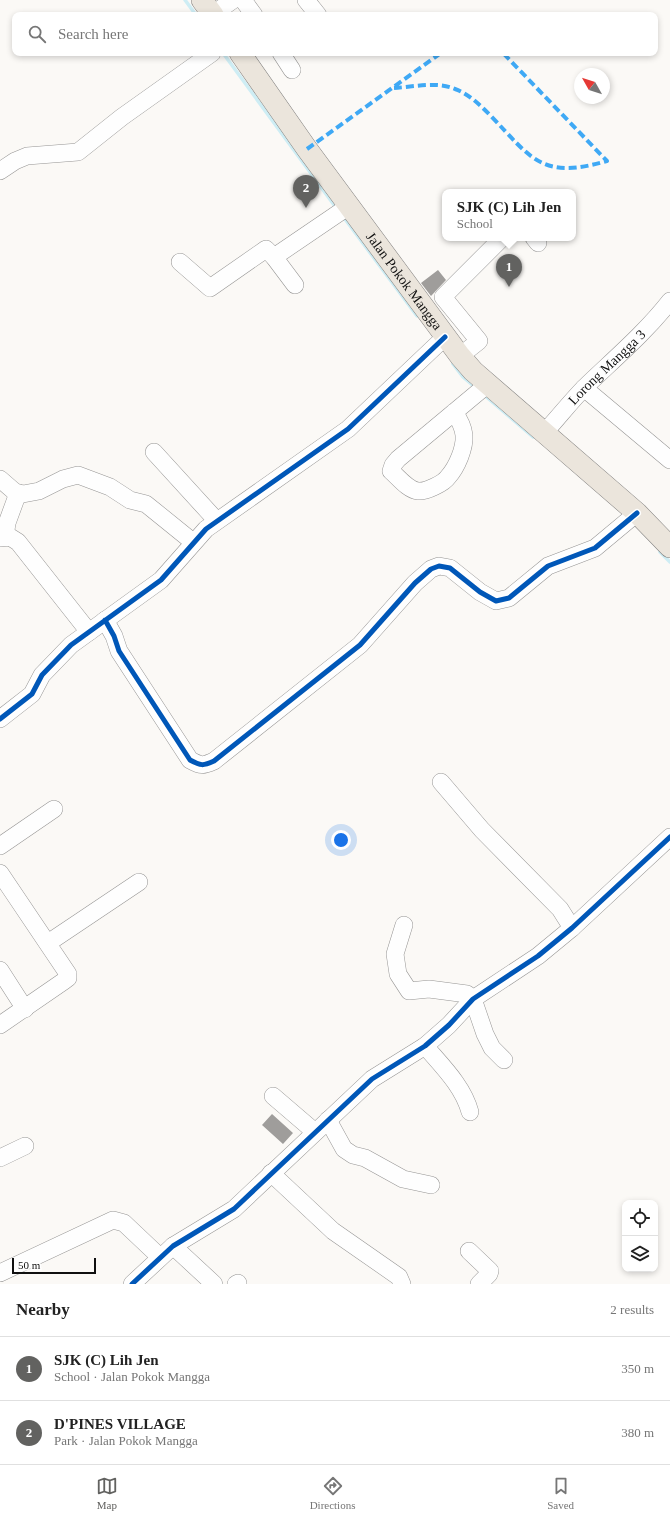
<!DOCTYPE html>
<html lang="en">
<head>
<meta charset="utf-8">
<style>
  body { margin:0; font-family:"Times New Roman",serif; background:#f6f6f6; color:#222 }
  .controls { position:absolute; right:12px; bottom:12px; display:grid; overflow:hidden; border-radius:8px; box-shadow:0 2px 6px #0003 }
  .controls button { width:36px; height:36px; display:grid; place-items:center; padding:0; border:0; border-bottom:1px solid #e0e0e0; background:#fff; color:#222; font:20px sans-serif }
  .compass { position:absolute; left:574px; top:68px; width:36px; height:36px; border-radius:50%; background:#fff; box-shadow:0 2px 6px #0003; rotate:309deg }
  .scale { position:absolute; left:12px; bottom:10px; width:84px; box-sizing:border-box; padding-left:4px; border:2px solid #101010; border-top:0; font-size:11px; line-height:14px; white-space:nowrap; color:#101010; -webkit-text-stroke:3px #fff; paint-order:stroke }
  .you { position:absolute; left:341px; top:840px; width:14px; height:14px; margin:-10px; border:3px solid #fff; border-radius:50%; background:#1a73e8; box-shadow:0 0 0 6px #1a73e833 }
  .badge { display:grid; place-items:center; width:26px; height:26px; border-radius:50%; background:#626260; color:#fff; font-size:13px; font-weight:700 }
  .pin { position:absolute; translate:-50% -33px; filter:drop-shadow(0 1px 2px #0008) }
  .pin::after { content:''; position:absolute; top:21px; width:14px; height:12px; background:inherit; clip-path:polygon(0 0,100% 0,50% 100%) }
  .popup { position:absolute; left:442px; top:189px; width:134px; height:52px; box-sizing:border-box; display:grid; place-content:center; border-radius:8px; background:#fff; filter:drop-shadow(0 1px 3px #0005); font-size:13px; white-space:nowrap; color:#767676 }
  .popup b { font-size:15px; color:#222 }
  .popup::after { content:''; position:absolute; left:50%; top:100%; margin-left:-8px; border:8px solid transparent; border-top-color:#fff }
  .list { margin:0; padding:0; list-style:none }
  h2 { display:flex; justify-content:space-between; align-items:center; height:52px; margin:0; padding:0 16px; font-size:17px }
  h2 small { font-size:13px; font-weight:400; color:#767676 }
  .list li { display:grid; grid-template-columns:26px 1fr auto; gap:12px; align-items:center; box-sizing:border-box; height:64px; padding:0 16px; border-top:1px solid #e0e0e0 }
  .list b { display:block; font-size:15px; white-space:nowrap }
  .list p { margin:0; font-size:13px; white-space:nowrap; color:#767676 }
  .list em { font-size:13px; font-style:normal; color:#767676 }
  .icon { flex:none; width:22px; height:22px; fill:none; stroke:currentColor; stroke-width:2; stroke-linecap:round; stroke-linejoin:round }
  .map { position:relative; flex:none; width:670px; height:1284px; overflow:hidden }
  .search { position:absolute; background:#fff; box-shadow:0 2px 6px #0003; left:12px; right:12px; top:12px; height:44px; display:flex; align-items:center; gap:10px; box-sizing:border-box; padding:0 14px; border-radius:8px; color:#767676; font-size:15px }
  .sheet { height:180px; background:#fff }
  nav { display:flex; justify-content:space-around; align-items:center; box-sizing:border-box; height:56px; border-top:1px solid #e0e0e0; background:#fff; font-size:11px; color:#767676 }
  nav a { display:grid; justify-items:center; gap:2px }
  nav .on { color:#626260 }
  .map>svg:first-child { display:block }
  .lines { fill:none; stroke-linecap:round; stroke-linejoin:round }
  .stream { stroke:#ceedf4; stroke-width:3.5 }
  .building { fill:#9f9d9b }
  .minor-casing { stroke:#969594; stroke-width:18 }
  .major-casing { stroke:#838281; stroke-width:22 }
  .minor { stroke:#fefefe; stroke-width:17 }
  .major { stroke:#ebe5dc; stroke-width:21 }
  .quiet { stroke:#3fa9f5; stroke-width:4; stroke-dasharray:8 4; stroke-linecap:butt }
  .cycleway-casing { stroke:#fff; stroke-width:8 }
  .cycleway { stroke:#0057b8; stroke-width:5 }
  .labels { text-anchor:middle; stroke-width:4; stroke-linejoin:round; paint-order:stroke }
  .street-label { font-size:14px; fill:#101010; stroke:#fff }
</style>
</head>
<body>
<div class="map">
<svg width="670" height="1284" viewBox="0 0 670 1284">
  <rect width="100%" height="100%" fill="#fbf9f6"/>
  <g class="lines">
    <path class="stream" d="M185 0 196 15
      M223 53 337 209
      M342 215 417 316
      M453 364 463 377 476 388
      M483 394 533 437
      M660 552 670 562"/>
  </g>
  <path class="building" d="M438 270 446 280 431 296 421 283Z
    M272 1114 293 1133 283 1144 262 1125Z"/>
  <g class="lines">
    <g class="minor-casing">
      <g id="minor">
        <path d="M243 0 254 15"/>
        <path d="M306 0 318 15"/>
        <path d="M212 15 233 0"/>
        <path d="M281 53 292 70"/>
        <path d="M0 171 15 161 27 156 78 152 122 117 212 53"/>
        <path d="M534 238 538 243"/>
        <path d="M274 257 349 206"/>
        <path d="M180 262 210 288 266 249 274 257 295 285"/>
        <path d="M460 356 479 341 443 297 502 238"/>
        <path d="M584 388 670 460"/>
        <path d="M454 412C459 419 463 426 464 435 465 448 457 467 448 477 444 483 426 492 418 491 408 490 399 478 391 471L393 465 398 459 488 384"/>
        <path id="s1" d="M544 433C558 418 571 401 585 387 614 359 645 333 670 301"/>
        <path d="M154 452 216 520"/>
        <path d="M0 479 15 492 23 494 39 491 63 479 78 475 110 487 130 500 146 504 193 542"/>
        <path d="M5 537 7 523 18 493"/>
        <path d="M0 538 10 537 18 542 89 632"/>
        <path d="M105 620 114 636 119 651 190 760C201 766 203 766 214 761L360 645 415 583 431 569 439 566 450 568 480 592 496 601 509 598 548 566 595 548 637 513"/>
        <path d="M0 719 32 694 42 675 71 645 161 580 206 529 348 429 445 337"/>
        <path d="M441 782 482 830 560 909 572 928"/>
        <path d="M0 846 54 809"/>
        <path d="M0 873 68 974V978L64 981 0 1025"/>
        <path d="M404 925 395 954 398 974 409 991 429 989 467 994 473 999 485 1034 492 1048 504 1060"/>
        <path d="M48 943 139 882"/>
        <path d="M0 970 25 1009"/>
        <path d="M425 1046C442 1066 463 1086 470 1112"/>
        <path d="M273 1096 315 1132"/>
        <path d="M328 1120 344 1149 353 1155 365 1158 403 1179 431 1185"/>
        <path d="M0 1158 25 1146"/>
        <path d="M271 1173 333 1231 399 1277 402 1284"/>
        <path d="M173 1246 214 1284"/>
        <path d="M469 1251 490 1271 489 1274 479 1284"/>
        <path d="M0 1273 113 1220 124 1223 160 1257"/>
        <path d="M132 1284 173 1246 234 1209 372 1079 425 1046 449 1025 473 999 538 956 572 928 670 837"/>
        <path d="M236 1284 238 1283"/>
      </g>
    </g>
    <g class="major-casing">
      <g id="major">
        <path d="M202 0 213 15"/>
        <path id="s2" d="M240 53 307 149 460 356 473 371 637 513 670 547"/>
      </g>
    </g>
    <use href="#minor" class="minor"/>
    <use href="#major" class="major"/>
    <path class="quiet" d="M394 88C413 87 437 81 455 89 469 94 480 105 491 116 532 159 542 180 607 161L503 53
      M307 149 441 53"/>
    <g class="cycleway-casing">
      <path id="cycleway" d="M105 620 114 636 119 651 190 760C201 766 203 766 214 761L360 645 415 583 431 569 439 566 450 568 480 592 496 601 509 598 548 566 595 548 637 513
        M0 719 32 694 42 675 71 645 161 580 206 529 348 429 445 337
        M132 1284 173 1246 234 1209 372 1079 425 1046 449 1025 473 999 538 956 572 928 670 837"/>
    </g>
    <use href="#cycleway" class="cycleway"/>
  </g>
  <g class="labels">
    <g class="street-label">
      <text dy="5" stroke="none"><textPath href="#s2" startOffset="281">Jalan Pokok Mangga</textPath></text>
      <text dy="5" stroke="none"><textPath href="#s1" startOffset="91">Lorong Mangga 3</textPath></text>
    </g>
  </g>
</svg>
<div class="controls">
<button><svg class="icon" aria-label="locate" viewBox="0 0 24 24"><circle cx="12" cy="12" r="6"/><path d="M12 2v4M12 18v4M2 12h4M18 12h4"/></svg></button>
<button><svg class="icon" aria-label="layers" viewBox="0 0 24 24"><path d="M12 4l9 5-9 5-9-5zM3 14l9 5 9-5"/></svg></button>
</div>
<svg class="compass" viewBox="-18 -18 36 36"><path d="M0-13l5 13h-10z" fill="#e53935"/><path d="M0 13l5-13h-10z" fill="#767676"/></svg>
<div class="scale">50 m</div>
<div class="you"></div>
<div class="pin badge" style="left:509px;top:287px">1</div>
<div class="popup"><b>SJK (C) Lih Jen</b>School</div>
<div class="pin badge" style="left:306px;top:208px">2</div>
<div class="search"><svg class="icon" aria-label="search" viewBox="0 0 24 24"><circle cx="10" cy="10" r="6"/><path d="M15 15l6 6"/></svg>Search here</div>
</div>
<section class="sheet">
<h2>Nearby<small>2 results</small></h2>
<ul class="list">
<li><span class="badge">1</span><div><b>SJK (C) Lih Jen</b><p>School · Jalan Pokok Mangga</p></div><em>350 m</em></li>
<li><span class="badge">2</span><div><b>D'PINES VILLAGE</b><p>Park · Jalan Pokok Mangga</p></div><em>380 m</em></li>
</ul>
</section>
<nav>
<a class="on"><svg class="icon" aria-label="map" viewBox="0 0 24 24"><path d="M3 6l6-2 6 2 6-2v14l-6 2-6-2-6 2zM9 4v14M15 6v14"/></svg>Map</a>
<a><svg class="icon" aria-label="directions" viewBox="0 0 24 24"><path d="M12 3l9 9-9 9-9-9zM9 14v-3h6M13 9l2 2-2 2"/></svg>Directions</a>
<a><svg class="icon" aria-label="saved" viewBox="0 0 24 24"><path d="M7 4h10v16l-5-4-5 4z"/></svg>Saved</a>
</nav>
</body>
</html>
